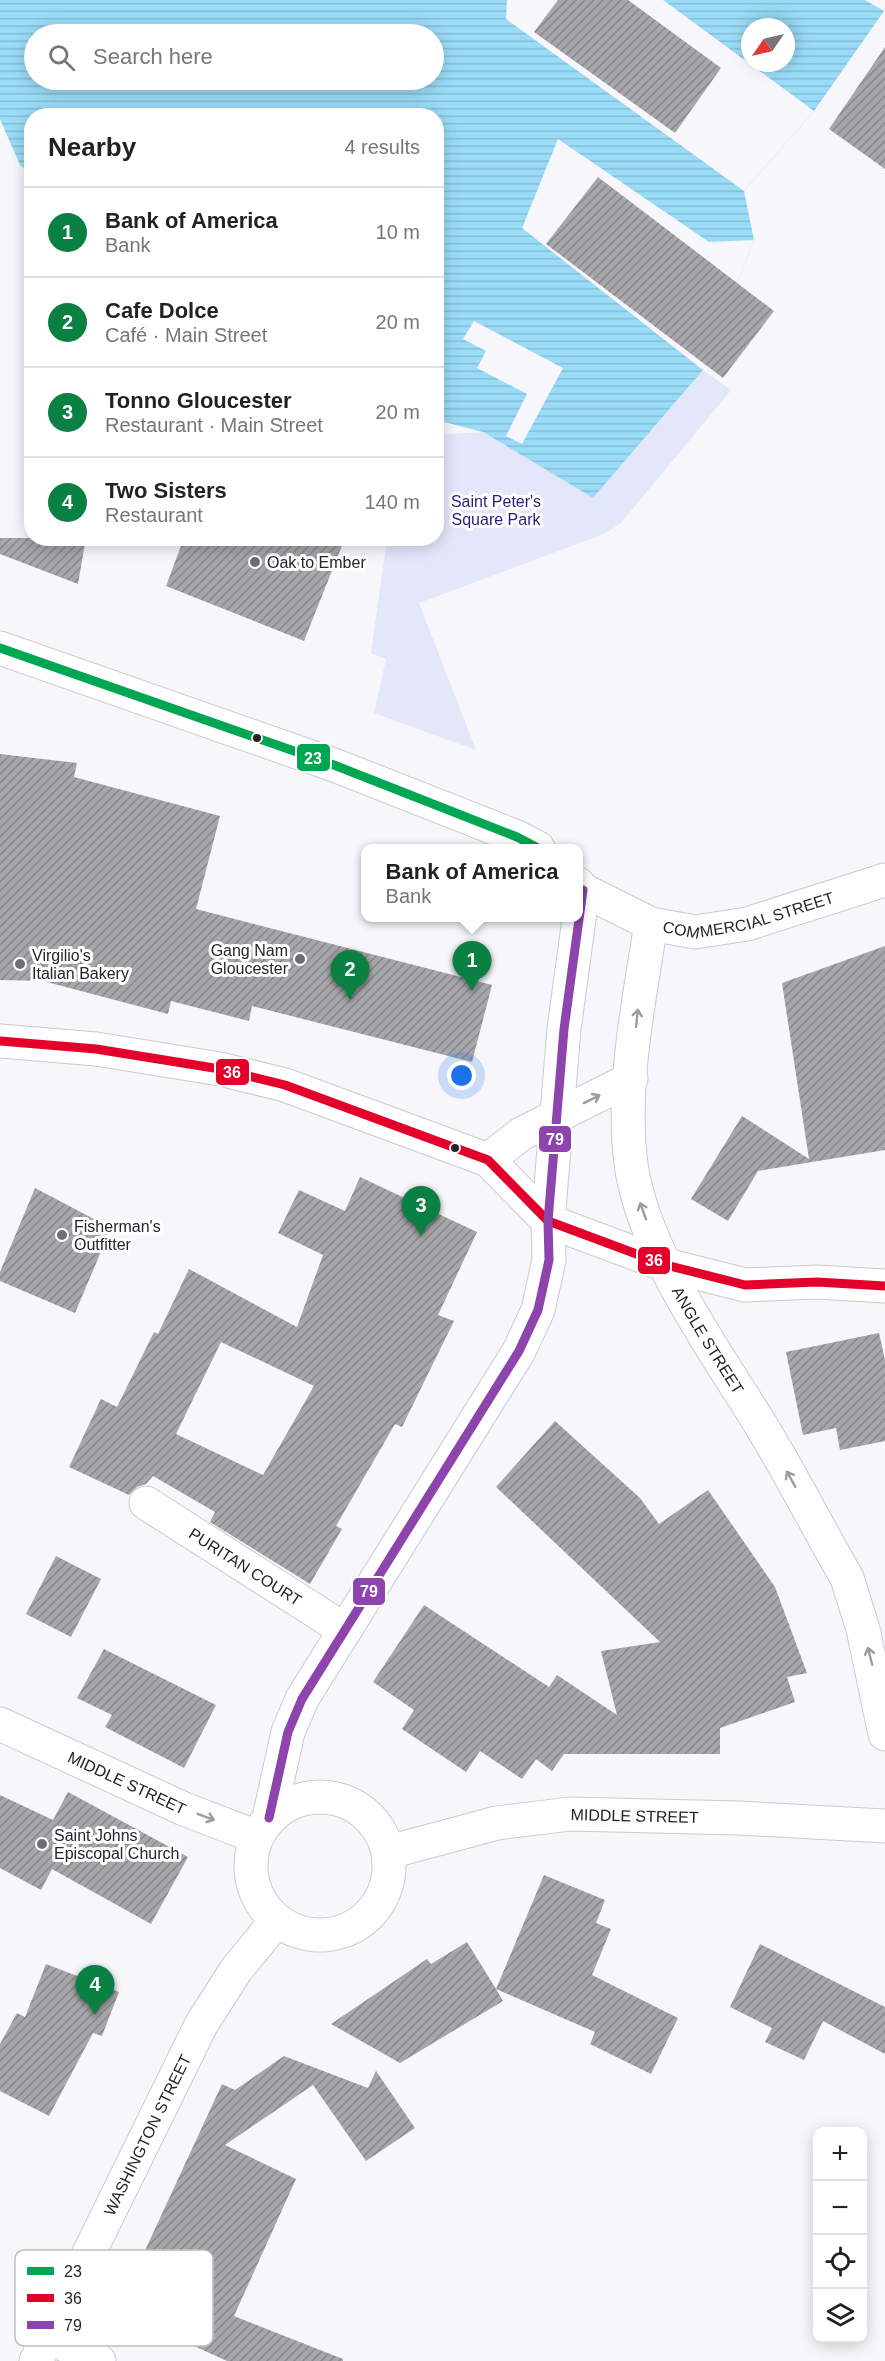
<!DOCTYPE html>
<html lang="en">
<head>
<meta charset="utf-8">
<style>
  body { margin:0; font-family:Arial,sans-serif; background:#f6f6f6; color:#222 }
  .controls { position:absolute; right:18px; bottom:18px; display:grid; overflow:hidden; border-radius:12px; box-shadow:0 3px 15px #0003 }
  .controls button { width:54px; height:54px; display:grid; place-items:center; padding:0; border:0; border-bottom:2px solid #e0e0e0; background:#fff; color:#222; font:30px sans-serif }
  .compass { position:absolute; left:741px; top:18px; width:54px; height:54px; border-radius:50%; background:#fff; box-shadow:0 3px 15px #0003; rotate:236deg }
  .you { position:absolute; left:462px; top:1076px; width:21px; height:21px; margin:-15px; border:4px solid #fff; border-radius:50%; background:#1a73e8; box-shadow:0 0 0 9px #1a73e833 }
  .badge { display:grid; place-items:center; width:39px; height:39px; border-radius:50%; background:#0b8043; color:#fff; font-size:20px; font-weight:700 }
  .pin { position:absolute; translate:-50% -50px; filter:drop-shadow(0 2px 3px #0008) }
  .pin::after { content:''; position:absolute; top:32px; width:21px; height:18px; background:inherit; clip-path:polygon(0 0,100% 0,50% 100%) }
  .popup { position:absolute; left:361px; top:844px; width:222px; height:78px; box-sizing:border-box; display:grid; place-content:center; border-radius:12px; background:#fff; filter:drop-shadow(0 2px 4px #0005); font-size:20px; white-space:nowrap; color:#767676 }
  .popup b { font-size:22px; color:#222 }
  .popup::after { content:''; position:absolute; left:50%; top:100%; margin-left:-12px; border:12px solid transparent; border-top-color:#fff }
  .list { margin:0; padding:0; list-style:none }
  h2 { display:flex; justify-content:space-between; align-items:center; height:78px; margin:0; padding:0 24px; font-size:26px }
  h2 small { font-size:20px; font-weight:400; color:#767676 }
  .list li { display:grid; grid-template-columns:39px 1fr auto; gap:18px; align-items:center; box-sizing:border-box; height:90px; padding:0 24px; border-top:2px solid #e0e0e0 }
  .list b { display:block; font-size:22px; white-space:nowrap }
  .list p { margin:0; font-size:20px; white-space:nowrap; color:#767676 }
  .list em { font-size:20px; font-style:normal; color:#767676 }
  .icon { flex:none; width:33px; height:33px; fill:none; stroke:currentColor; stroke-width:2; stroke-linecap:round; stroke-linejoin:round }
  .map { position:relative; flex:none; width:885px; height:2361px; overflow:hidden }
  .search { position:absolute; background:#fff; box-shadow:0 3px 15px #0003; left:24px; top:24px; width:420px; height:66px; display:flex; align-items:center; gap:15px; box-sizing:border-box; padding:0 21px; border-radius:33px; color:#767676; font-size:22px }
  .panel { position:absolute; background:#fff; box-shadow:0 3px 15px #0003; left:24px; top:108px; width:420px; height:438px; border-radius:24px }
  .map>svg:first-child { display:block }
  .park { fill:#e4e7fa }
  .water { fill:url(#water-rules); fill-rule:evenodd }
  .pier { fill:#f6f6fb }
  .building { fill:url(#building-hatch); fill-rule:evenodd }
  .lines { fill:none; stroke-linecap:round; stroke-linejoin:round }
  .street-casing { stroke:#cbcbcf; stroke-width:35 }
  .secondary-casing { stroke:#cbcbcf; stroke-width:35 }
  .primary-casing { stroke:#cbcbcf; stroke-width:35 }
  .street { stroke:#fefefe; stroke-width:33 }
  .secondary { stroke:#fefefe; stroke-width:33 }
  .primary { stroke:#fefefe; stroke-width:33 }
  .bus-1-casing { stroke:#fff; stroke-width:14 }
  .bus-2-casing { stroke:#fff; stroke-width:14 }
  .bus-3-casing { stroke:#fff; stroke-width:14 }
  .bus-1 { stroke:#00a651; stroke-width:9 }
  .bus-2 { stroke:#e4002b; stroke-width:9 }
  .bus-3 { stroke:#8e44ad; stroke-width:9 }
  .oneway { stroke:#9c9c9e }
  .poi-dot { fill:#6e6e72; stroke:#fff; stroke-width:2 }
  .bus-dot { fill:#242529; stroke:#fff; stroke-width:2 }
  .labels { text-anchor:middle; stroke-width:6; stroke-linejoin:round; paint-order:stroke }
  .park-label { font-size:16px; fill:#2a1c82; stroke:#fff }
  .poi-label { font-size:16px; fill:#242529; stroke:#fff; text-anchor:start }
  .street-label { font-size:16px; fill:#242529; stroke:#fff }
  .key { fill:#fff; stroke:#bdbebf; stroke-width:1.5 }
  .key-label { font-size:16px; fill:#242529 }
  .line-badge { stroke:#fff; stroke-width:2 }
  .badge-label { font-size:16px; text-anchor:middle; font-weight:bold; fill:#fff }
</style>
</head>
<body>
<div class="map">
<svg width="885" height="2361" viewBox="0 0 885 2361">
  <defs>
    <pattern id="water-rules" width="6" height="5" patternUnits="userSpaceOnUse" patternTransform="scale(1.5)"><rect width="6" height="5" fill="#9adcf7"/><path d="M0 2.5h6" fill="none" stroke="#85bdd4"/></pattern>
    <pattern id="building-hatch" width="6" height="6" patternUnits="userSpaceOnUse" patternTransform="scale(1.5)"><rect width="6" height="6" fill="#a7a7ab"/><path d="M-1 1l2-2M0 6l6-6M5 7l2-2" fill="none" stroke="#88888b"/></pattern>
  </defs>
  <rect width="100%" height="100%" fill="#f6f6fb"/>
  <path class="park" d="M703 370 731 390 621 523 606 533 419 603 476 750 374 713 386 659 371 653 387 539 436 538 437 435 483 432 593 498Z"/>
  <path class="water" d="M0 0H865L884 11 814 111 744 191 754 240 703 370 593 498 483 432 440 421 436 364V116H32L31 175 20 165 0 119ZM750 27H786V63H750ZM34 34H434V80H34Z"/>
  <path class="pier" d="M507 0H663L814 111 744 191 506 19Z
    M558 139 709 242 754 240 703 370 522 228Z
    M474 321 563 368 522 444 506 436 527 394 477 368 486 351 463 339Z"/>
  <path class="building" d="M558 0H628L721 68 675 133 534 32Z
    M885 47V169L829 129Z
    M598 177 774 311 723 378 546 244Z
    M0 538H86L78 584 0 554Z
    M184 538H345L304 641 166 586Z
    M0 754 77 763 74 777 220 816 196 909 492 985 472 1062 252 1006 249 1021 171 1001 168 1014 43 981 0 980Z
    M885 946V1150L758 1171 728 1221 691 1199 742 1116 809 1159 782 983Z
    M360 1177 477 1232 438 1315 454 1321 402 1427 395 1424 336 1526 342 1529 310 1584 210 1522 215 1512 153 1476 146 1484 137 1487 129 1495 69 1467 101 1399 117 1407 154 1332 158 1334 189 1269 297 1327 323 1255 278 1233 299 1190 345 1211ZM221 1342 314 1386 263 1475 176 1434Z
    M35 1188 111 1228 75 1313 0 1281V1272Z
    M879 1333 885 1360V1441L840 1450 836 1428 803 1435 786 1352Z
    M555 1421 640 1498 659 1524 708 1490 775 1587 807 1673 787 1677 795 1702 720 1728V1754H564L552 1771 536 1759 522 1779 480 1751 466 1772 402 1729 414 1710 373 1682 424 1605 549 1687 557 1675 617 1715 601 1651 660 1642 496 1487Z
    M56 1556 101 1579 71 1637 26 1614Z
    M104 1649 216 1705 184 1768 105 1727 112 1715 77 1698Z
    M68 1792 188 1857 151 1924 52 1869 41 1890 0 1868V1795L53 1820Z
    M544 1875 605 1900 596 1923 611 1929 592 1975 678 2018 651 2074 590 2044 595 2032 496 1989 503 2001 400 2063 331 2024 427 1959 431 1964 467 1942 496 1989Z
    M760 1944 885 2007V2054L823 2021 804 2060 765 2042 772 2028 730 2007Z
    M46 1964 119 1992 102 2036 93 2033 49 2116 0 2091V2044L17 2013 25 2017Z
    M284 2056 368 2088 376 2071 415 2128 366 2161 313 2085 225 2145 296 2179 234 2316 343 2359V2361H227L117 2311 222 2084 235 2090Z"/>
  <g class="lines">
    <g class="street-casing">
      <g id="street">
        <path id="s1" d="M651 924 695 932 747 924 885 880"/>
        <path id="s2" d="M146 1503 345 1630"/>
        <path id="s3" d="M0 1724 184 1809 257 1837"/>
        <path d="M48 2337 99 2361"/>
      </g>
    </g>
    <g class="secondary-casing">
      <path id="secondary" d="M666 1265 745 1285 817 1282 885 1286"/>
    </g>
    <g class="primary-casing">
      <g id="primary">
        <path d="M0 648 334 765 517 837 538 848"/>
        <path id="s4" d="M578 884 583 890 651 924C639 1000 621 1088 631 1164 643 1252 716 1352 762 1427 792 1476 818 1528 847 1578L863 1629 885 1734"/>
        <path d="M0 1041 96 1049 220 1069 285 1085 488 1160 548 1221 666 1265"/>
        <path d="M488 1160 521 1134 631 1079"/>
        <circle cx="320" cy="1866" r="69"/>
        <path d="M269 1818 288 1732 302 1699 519 1351 538 1310 549 1260 548 1221 564 1029 583 890"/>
        <path id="s5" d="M389 1852 497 1823 570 1814 739 1818 885 1826"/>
        <path id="s6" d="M36 2361 201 2025 236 1970 277 1920"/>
      </g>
    </g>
    <use href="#street" class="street"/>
    <use href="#secondary" class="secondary"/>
    <use href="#primary" class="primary"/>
    <g class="bus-1-casing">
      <path id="bus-1" d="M0 648 334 765 517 837 538 848"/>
    </g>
    <g class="bus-2-casing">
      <path id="bus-2" d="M0 1041 96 1049 220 1069 285 1085 488 1160 548 1221 666 1265 745 1285 817 1282 885 1286"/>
    </g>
    <g class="bus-3-casing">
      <path id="bus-3" d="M269 1818 288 1732 302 1699 519 1351 538 1310 549 1260 548 1221 564 1029 583 890"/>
    </g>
    <use href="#bus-1" class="bus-1"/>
    <use href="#bus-2" class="bus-2"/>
    <use href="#bus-3" class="bus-3"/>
  </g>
  <defs><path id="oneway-shaft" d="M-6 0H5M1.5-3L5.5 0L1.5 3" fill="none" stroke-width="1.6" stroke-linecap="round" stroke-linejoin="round" transform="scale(1.5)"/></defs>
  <g class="oneway">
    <use href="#oneway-shaft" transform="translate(637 1018) rotate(-84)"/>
    <use href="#oneway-shaft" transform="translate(592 1099) rotate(-27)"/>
    <use href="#oneway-shaft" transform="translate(643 1211) rotate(-110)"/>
    <use href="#oneway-shaft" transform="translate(791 1479) rotate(-119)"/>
    <use href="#oneway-shaft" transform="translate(870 1656) rotate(-104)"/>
    <use href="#oneway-shaft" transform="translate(206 1817) rotate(21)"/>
  </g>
  <g class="poi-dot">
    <circle cx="255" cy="562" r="6"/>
    <circle cx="300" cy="959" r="6"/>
    <circle cx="20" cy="964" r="6"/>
    <circle cx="62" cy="1235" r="6"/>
    <circle cx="42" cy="1844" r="6"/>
  </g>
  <g class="bus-dot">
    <circle cx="257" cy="738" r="5"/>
    <circle cx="455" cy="1148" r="5"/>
  </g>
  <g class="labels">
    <g class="park-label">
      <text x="496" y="507">Saint Peter's<tspan x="496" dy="18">Square Park</tspan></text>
    </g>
    <g class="poi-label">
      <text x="267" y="568">Oak to Ember</text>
      <text x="288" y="956" text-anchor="end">Gang Nam<tspan x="288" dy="18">Gloucester</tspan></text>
      <text x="32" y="961">Virgilio's<tspan x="32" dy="18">Italian Bakery</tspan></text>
      <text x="74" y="1232">Fisherman's<tspan x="74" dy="18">Outfitter</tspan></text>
      <text x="54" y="1841">Saint Johns<tspan x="54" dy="18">Episcopal Church</tspan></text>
    </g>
    <g class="street-label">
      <text dy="6" stroke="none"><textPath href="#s1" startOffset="100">COMMERCIAL STREET</textPath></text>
      <text dy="6" stroke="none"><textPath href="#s4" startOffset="519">ANGLE STREET</textPath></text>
      <text dy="6" stroke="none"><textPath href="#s2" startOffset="118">PURITAN COURT</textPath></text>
      <text dy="6" stroke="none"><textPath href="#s3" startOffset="140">MIDDLE STREET</textPath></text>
      <text dy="6" stroke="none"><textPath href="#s5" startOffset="250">MIDDLE STREET</textPath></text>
      <text dy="6" stroke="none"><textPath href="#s6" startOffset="252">WASHINGTON STREET</textPath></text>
    </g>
  </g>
  <rect x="15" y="2250" width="198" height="96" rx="9" class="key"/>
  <rect x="27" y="2267" width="27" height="8" fill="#00a651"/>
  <rect x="27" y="2294" width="27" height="8" fill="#e4002b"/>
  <rect x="27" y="2321" width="27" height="8" fill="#8e44ad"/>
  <g class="key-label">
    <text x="64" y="2277">23</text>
    <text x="64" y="2304">36</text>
    <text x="64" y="2331">79</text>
  </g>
  <g class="line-badge">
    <rect x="296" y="743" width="35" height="29" rx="6" fill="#00a651"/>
    <rect x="215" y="1058" width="35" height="28" rx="6" fill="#e4002b"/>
    <rect x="538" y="1125" width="34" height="28" rx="6" fill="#8e44ad"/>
    <rect x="637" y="1246" width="34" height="29" rx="6" fill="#e4002b"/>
    <rect x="352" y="1577" width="34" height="29" rx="6" fill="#8e44ad"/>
  </g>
  <g class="badge-label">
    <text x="313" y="764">23</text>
    <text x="232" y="1078">36</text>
    <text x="555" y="1145">79</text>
    <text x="654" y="1266">36</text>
    <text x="369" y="1597">79</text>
  </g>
</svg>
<div class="controls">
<button>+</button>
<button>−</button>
<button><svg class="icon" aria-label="locate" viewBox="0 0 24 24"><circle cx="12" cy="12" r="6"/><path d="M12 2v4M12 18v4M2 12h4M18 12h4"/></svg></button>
<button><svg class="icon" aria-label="layers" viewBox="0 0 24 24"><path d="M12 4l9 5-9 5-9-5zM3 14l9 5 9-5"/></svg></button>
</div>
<svg class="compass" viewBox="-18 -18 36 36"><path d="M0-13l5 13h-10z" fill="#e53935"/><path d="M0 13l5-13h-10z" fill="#767676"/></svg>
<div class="you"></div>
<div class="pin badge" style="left:472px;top:991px">1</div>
<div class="popup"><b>Bank of America</b>Bank</div>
<div class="pin badge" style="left:350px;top:1000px">2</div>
<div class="pin badge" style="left:421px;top:1236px">3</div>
<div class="pin badge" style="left:95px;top:2015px">4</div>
<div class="search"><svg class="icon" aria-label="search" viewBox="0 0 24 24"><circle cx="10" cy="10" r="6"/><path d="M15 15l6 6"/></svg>Search here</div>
<section class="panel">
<h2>Nearby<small>4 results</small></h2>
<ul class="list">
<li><span class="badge">1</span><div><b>Bank of America</b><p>Bank</p></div><em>10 m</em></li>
<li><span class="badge">2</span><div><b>Cafe Dolce</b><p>Café · Main Street</p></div><em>20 m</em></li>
<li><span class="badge">3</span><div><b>Tonno Gloucester</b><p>Restaurant · Main Street</p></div><em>20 m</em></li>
<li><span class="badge">4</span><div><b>Two Sisters</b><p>Restaurant</p></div><em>140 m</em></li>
</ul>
</section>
</div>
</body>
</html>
